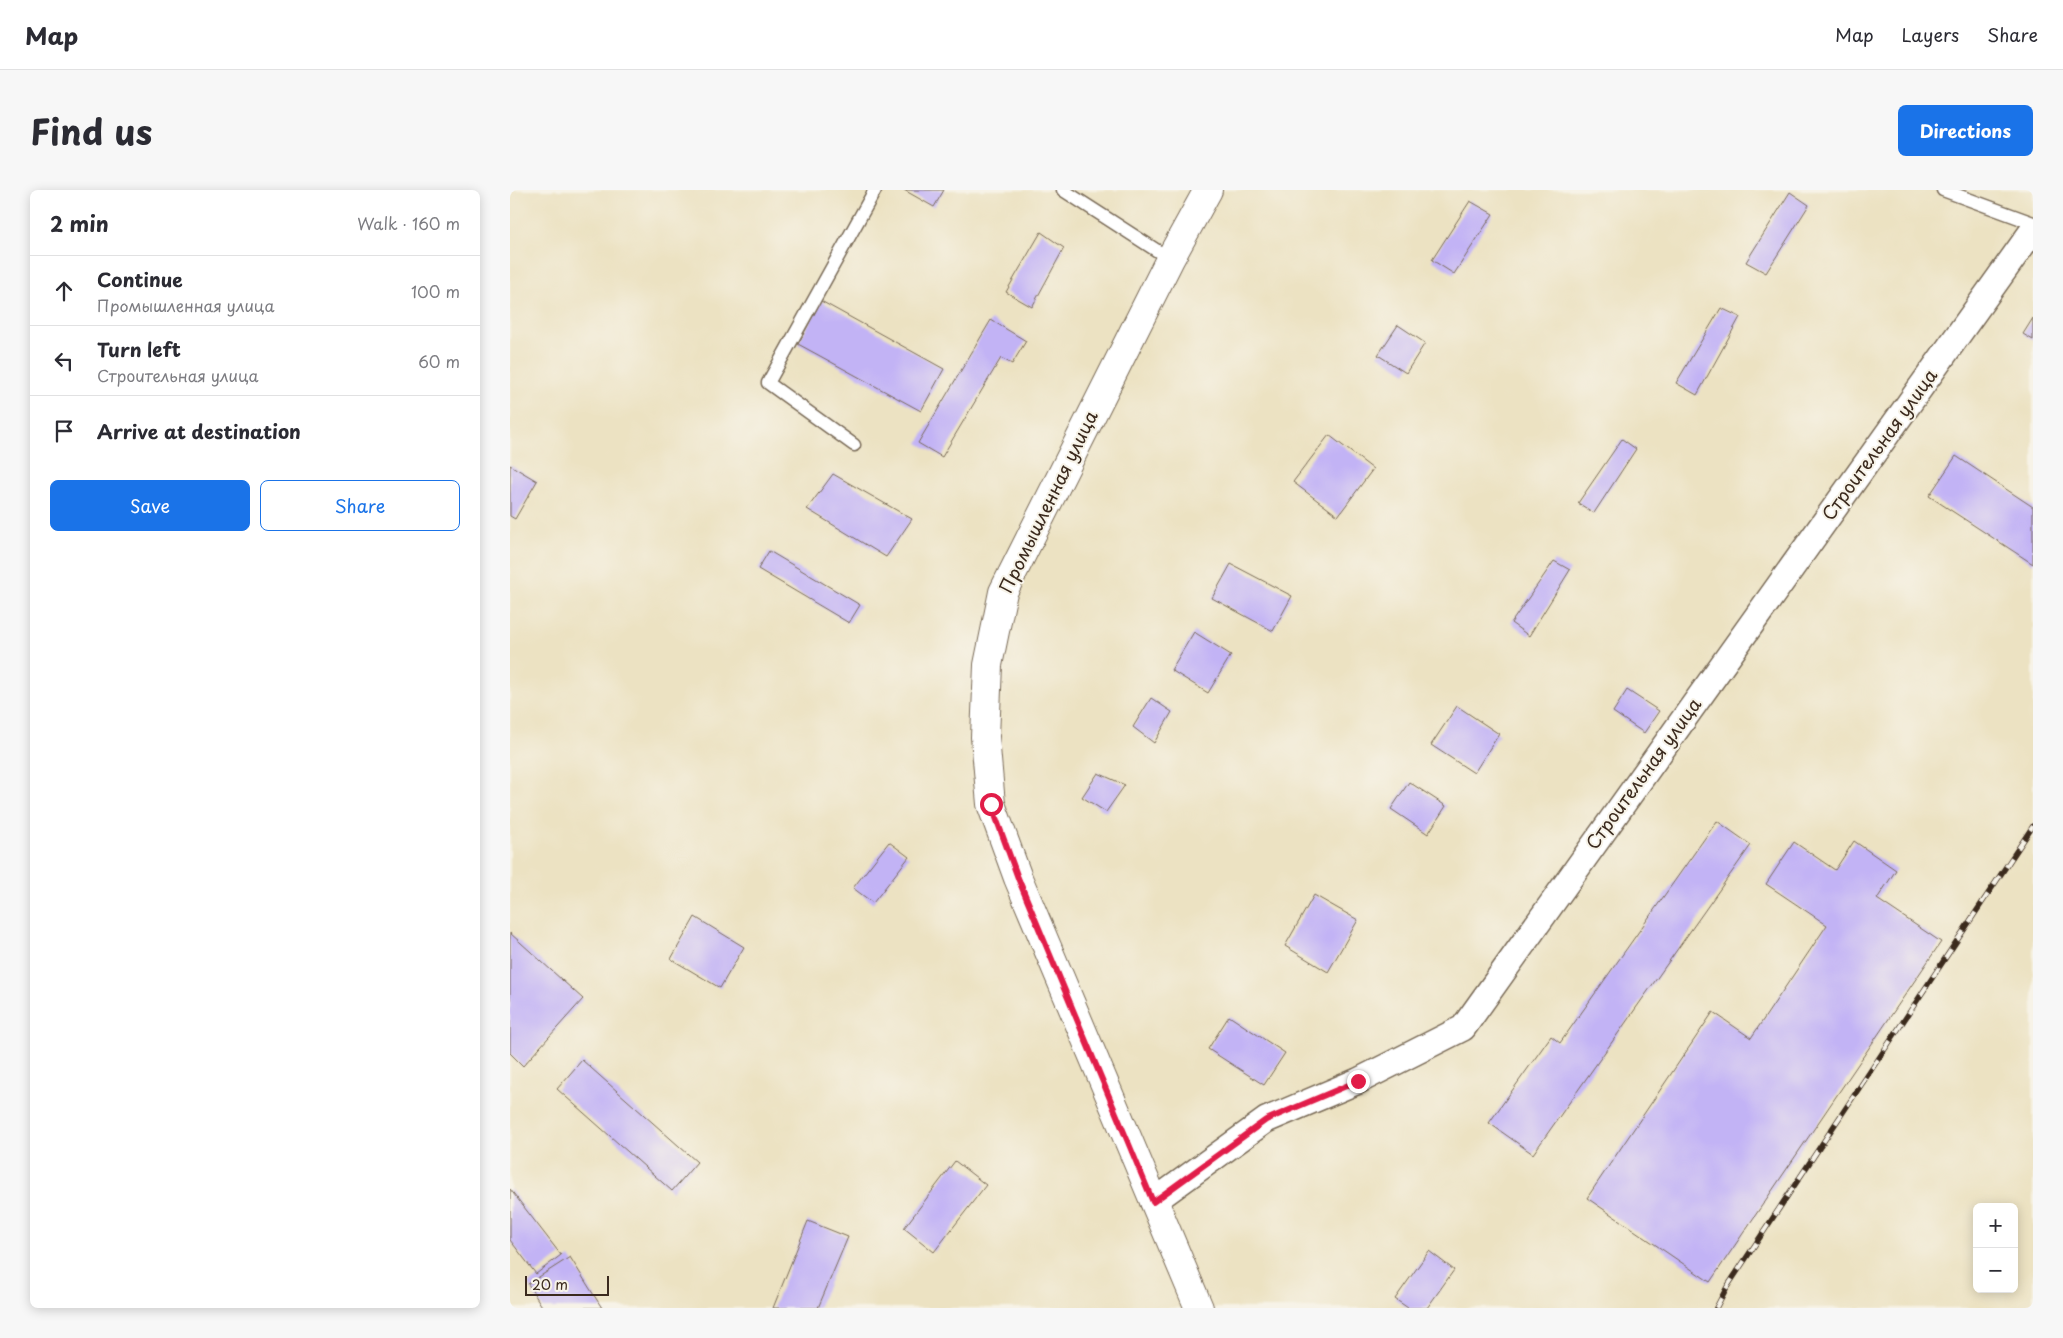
<!DOCTYPE html>
<html lang="en">
<head>
<meta charset="utf-8">
<style>
  body { margin:0; font-family:"Playpen Sans",sans-serif; background:#f7f7f7; color:#2b2b33 }
  .controls { position:absolute; right:15px; bottom:15px; display:grid; overflow:hidden; border-radius:8px; box-shadow:0 2px 12px #0003 }
  .controls button { width:45px; height:45px; display:grid; place-items:center; padding:0; border:0; border-bottom:1px solid #e1e1e2; background:#fff; color:#2b2b33; font:25px sans-serif }
  .scale { position:absolute; left:15px; bottom:12px; width:84px; box-sizing:border-box; padding-left:5px; border:2px solid #3b2a1e; border-top:0; font-size:14px; line-height:18px; white-space:nowrap; color:#3b2a1e; -webkit-text-stroke:4px #f7f3e8; paint-order:stroke }
  .stop { position:absolute; width:15px; height:15px; margin:-11px; border:4px solid #e11d48; border-radius:50%; background:#fff }
  .stop.end { background:#e11d48; border-color:#fff; box-shadow:0 1px 5px #0008 }
  .list { margin:0; padding:0; list-style:none }
  h2 { display:flex; justify-content:space-between; align-items:center; height:65px; margin:0; padding:0 20px; font-size:21px }
  h2 small { font-size:16px; font-weight:400; color:#7c7c81 }
  .list li { display:grid; grid-template-columns:32px 1fr auto; gap:15px; align-items:center; box-sizing:border-box; height:70px; padding:0 20px; border-top:1px solid #e1e1e2 }
  .list b { display:block; font-size:19px; white-space:nowrap }
  .list p { margin:0; font-size:16px; white-space:nowrap; color:#7c7c81 }
  .list em { font-size:16px; font-style:normal; color:#7c7c81 }
  .actions { display:flex; gap:10px; padding:15px 20px }
  .actions a { flex:1; padding:11px 0; border:1px solid #1a73e8; border-radius:8px; text-align:center; font-size:18px; color:#1a73e8 }
  .actions .main { background:#1a73e8; color:#fff }
  .icon { flex:none; width:28px; height:28px; fill:none; stroke:currentColor; stroke-width:2; stroke-linecap:round; stroke-linejoin:round }
  .map { position:relative; flex:none; width:1523px; height:1118px; overflow:hidden; border-radius:8px }
  header { display:flex; align-items:center; gap:30px; box-sizing:border-box; height:70px; padding:0 25px; background:#fff; border-bottom:1px solid #e1e1e2 }
  header strong { font-size:24px }
  nav { display:flex; gap:28px; margin-inline-start:auto; font-size:18px }
  .intro { display:flex; align-items:center; justify-content:space-between; box-sizing:border-box; height:120px; padding:0 30px }
  h1 { margin:0; font-size:35px }
  .button { padding:12px 22px; border-radius:8px; background:#1a73e8; color:#fff; font-size:18px; font-weight:700 }
  main { display:flex; gap:30px; padding:0 30px }
  aside { flex:1; background:#fff; border-radius:8px; box-shadow:0 2px 12px #0003 }
  .map>svg:first-child { display:block }
  .building { fill:#c2b3f5 }
  .lines { fill:none; stroke-linecap:round; stroke-linejoin:round }
  .service-casing { stroke:#796a57; stroke-width:15 }
  .minor-casing { stroke:#796a57; stroke-width:28 }
  .primary-casing { stroke:#796a57; stroke-width:30 }
  .service { stroke:#fff; stroke-width:12 }
  .minor { stroke:#fff; stroke-width:25 }
  .primary { stroke:#fff; stroke-width:28 }
  .rail-casing { stroke:#3b2a1e; stroke-width:5.5 }
  .rail { stroke:#f7f3e8; stroke-width:4; stroke-dasharray:11; stroke-linecap:butt }
  .route { stroke:#e11d48; stroke-width:6 }
  .labels { text-anchor:middle; stroke-width:4; stroke-linejoin:round; paint-order:stroke }
  .street-label { font-size:18px; fill:#3b2a1e; stroke:#f7f3e8 }
</style>
</head>
<body>
<header>
<strong>Map</strong>
<nav><a>Map</a><a>Layers</a><a>Share</a></nav>
</header>
<div class="intro"><h1>Find us</h1><a class="button">Directions</a></div>
<main>
<aside>
<h2>2 min<small>Walk · 160 m</small></h2>
<ul class="list">
<li><svg class="icon" aria-label="ahead" viewBox="0 0 24 24"><path d="M12 20V5M6 11l6-6 6 6"/></svg><div><b>Continue</b><p>Промышленная улица</p></div><em>100 m</em></li>
<li><svg class="icon" aria-label="left" viewBox="0 0 24 24"><path d="M17 20v-9H6M10 6l-5 5 5 5"/></svg><div><b>Turn left</b><p>Строительная улица</p></div><em>60 m</em></li>
<li><svg class="icon" aria-label="arrive" viewBox="0 0 24 24"><path d="M6 21V4h12l-3 4 3 4H6"/></svg><div><b>Arrive at destination</b></div></li>
</ul>
<div class="actions"><a class="main">Save</a><a>Share</a></div>
</aside>
<div class="map">
<svg width="1523" height="1118" viewBox="0 0 1523 1118">
  <rect width="100%" height="100%" fill="#f7f3e8"/>
  <filter id="ink" filterUnits="userSpaceOnUse"><feTurbulence type="fractalNoise" baseFrequency=".02" numOctaves="2"/><feDisplacementMap in="SourceGraphic" scale="10" xChannelSelector="R" yChannelSelector="G"/><feConvolveMatrix kernelMatrix="1 2 1 2 8 2 1 2 1" color-interpolation-filters="sRGB"/></filter>
  <filter id="wash" filterUnits="userSpaceOnUse"><feTurbulence type="fractalNoise" baseFrequency=".0096" numOctaves="4" result="noise"/><feDisplacementMap in="SourceGraphic" scale="20" xChannelSelector="R" yChannelSelector="G"/><feGaussianBlur stdDeviation="1.12" result="paint"/><feColorMatrix in="noise" values="0 0 0 0 0 0 0 0 0 0 0 0 0 0 0 0 0 1.4 0 .05"/><feComposite in="paint" operator="in"/></filter>
  <g filter="url(#wash)">
    <rect width="100%" height="100%" fill="#ece2c2"/>
    <g id="blocks">
      <path class="building" d="M394 0H434L424 17Z
        M1280 2 1299 15 1256 83 1236 72Z
        M960 11 983 24 944 84 922 70Z
        M531 42 554 58 522 117 496 102Z
        M311 111 434 179 411 221 288 154Z
        M1211 118 1230 127 1187 205 1166 193Z
        M1523 128V150L1513 144Z
        M481 130 516 151 502 174 491 168 432 267 408 253Z
        M888 135 915 153 896 183 868 165Z
        M819 245 863 279 828 326 783 292Z
        M1112 249 1126 259 1084 323 1068 313Z
        M1446 266 1523 317V374L1419 306Z
        M0 275 27 291 5 329 0 326Z
        M323 284 402 329 376 367 297 319Z
        M259 361 350 415 339 433 248 379Z
        M1044 371 1060 380 1019 446 1001 433Z
        M721 374 782 406 763 441 702 408Z
        M684 442 721 465 698 503 661 480Z
        M1117 500 1149 521 1134 543 1103 522Z
        M641 508 662 522 644 553 623 537Z
        M947 516 989 544 964 583 921 555Z
        M588 583 615 595 596 622 572 607Z
        M899 592 936 616 918 644 881 619Z
        M1207 631 1241 655 1023 964 979 933 1041 846 1050 853Z
        M1344 651 1386 680 1367 709 1431 752 1200 1092 1077 1008 1203 822 1241 848 1317 735 1256 694 1284 652 1325 680Z
        M379 652 399 667 363 713 343 698Z
        M804 705 848 730 818 782 775 756Z
        M185 727 234 757 210 798 161 769Z
        M0 743 73 809 13 876 0 863Z
        M719 826 775 863 754 895 698 859Z
        M72 870 187 972 162 1001 47 899Z
        M445 971 476 995 424 1062 394 1038Z
        M0 999 51 1065 26 1084 0 1050Z
        M298 1031 338 1047 308 1118H263Z
        M919 1061 944 1080 917 1118H898L885 1109Z
        M60 1067 92 1118H33L18 1094Z"/>
    </g>
  </g>
  <g filter="url(#ink)">
    <use href="#blocks" fill-opacity="0" stroke="#796a57" stroke-width="1"/>
    <g class="lines">
      <g class="service-casing">
        <path id="service" d="M553 0 660 69
          M1433 0 1523 33
          M344 255 258 193 365 0"/>
      </g>
      <g class="minor-casing">
        <path id="minor" d="M643 1012 756 930 848 891 953 838 1523 40"/>
      </g>
      <g class="primary-casing">
        <path id="primary" d="M689 1118 508 688 481 614 475 547 478 475 493 402 660 69 698 0"/>
      </g>
      <use href="#service" class="service"/>
      <use href="#minor" class="minor"/>
      <use href="#primary" class="primary"/>
      <g class="rail-casing">
        <path id="rail" d="M1206 1118 1217 1097 1523 636"/>
      </g>
      <use href="#rail" class="rail"/>
    </g>
  </g>
  <g class="lines" filter="url(#ink)">
    <path class="route" d="M481 614 508 688 643 1012 756 930 848 891"/>
  </g>
  <g class="labels">
    <g class="street-label">
      <text transform="translate(1370 255) rotate(-54)" y="6">Строительная улица</text>
      <text transform="translate(539 312) rotate(-64)" y="6">Промышленная улица</text>
      <text transform="translate(1134 584) rotate(-54)" y="6">Строительная улица</text>
    </g>
  </g>
</svg>
<div class="controls">
<button>+</button>
<button>−</button>
</div>
<div class="scale">20 m</div>
<div class="stop" style="left:481px;top:614px"></div>
<div class="stop end" style="left:848px;top:891px"></div>
</div>
</main>
</body>
</html>
